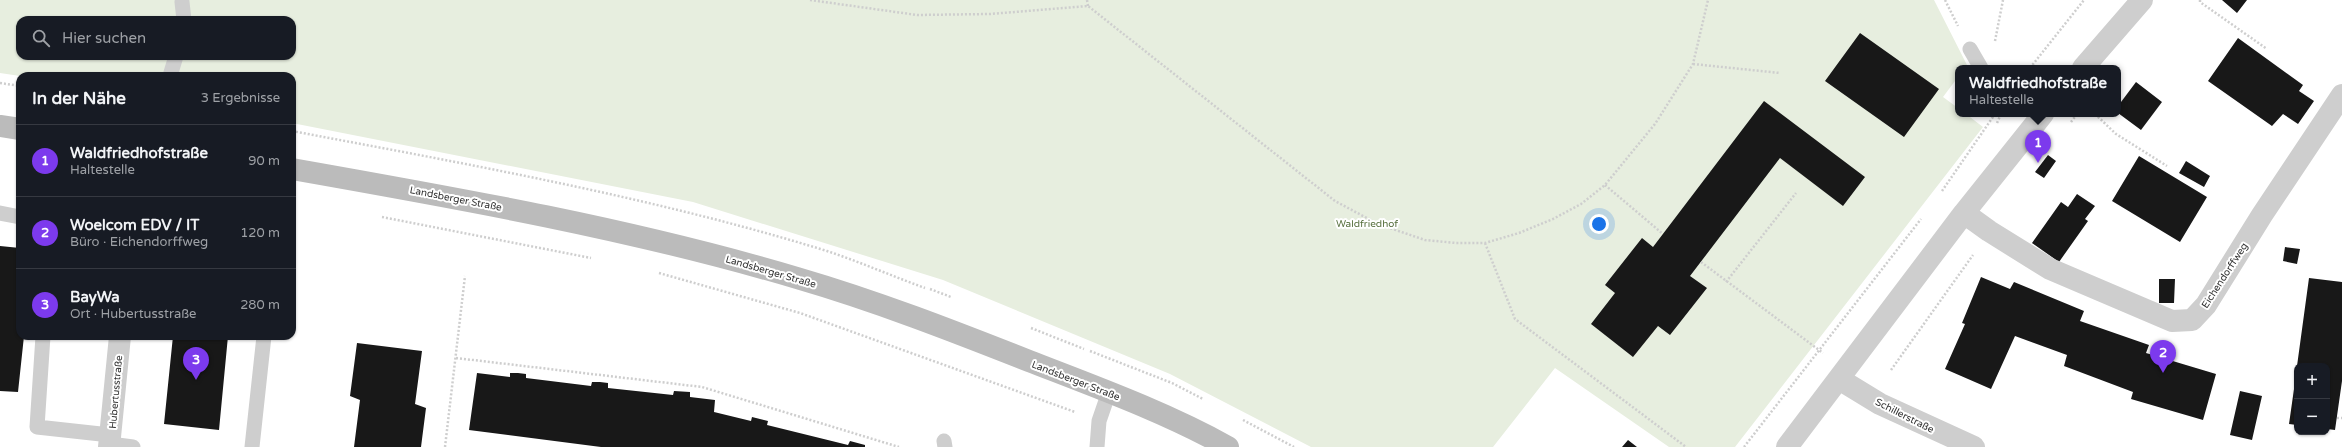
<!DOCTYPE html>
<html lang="de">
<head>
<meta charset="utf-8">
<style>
  body { margin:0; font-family:"Varela Round",sans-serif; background:#242831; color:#f1f3f6 }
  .controls { position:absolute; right:12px; bottom:12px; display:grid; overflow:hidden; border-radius:8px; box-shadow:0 1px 3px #0004 }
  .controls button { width:36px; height:36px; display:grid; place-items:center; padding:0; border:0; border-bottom:1px solid #363941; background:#171b24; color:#f1f3f6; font:20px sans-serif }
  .you { position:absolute; left:1599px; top:224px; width:14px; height:14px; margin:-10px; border:3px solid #fff; border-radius:50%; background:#1a73e8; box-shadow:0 0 0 6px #1a73e833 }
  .badge { display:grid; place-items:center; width:26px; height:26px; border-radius:50%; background:#7c3aed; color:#fff; font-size:13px; font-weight:700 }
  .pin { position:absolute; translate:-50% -33px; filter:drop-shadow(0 1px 2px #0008) }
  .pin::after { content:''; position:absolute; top:21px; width:14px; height:12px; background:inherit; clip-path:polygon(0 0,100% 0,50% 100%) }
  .popup { position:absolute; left:1955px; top:65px; width:166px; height:52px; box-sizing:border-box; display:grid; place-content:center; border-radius:8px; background:#171b24; filter:drop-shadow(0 1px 3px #0005); font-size:13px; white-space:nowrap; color:#9ea1a6 }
  .popup b { font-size:15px; color:#f1f3f6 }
  .popup::after { content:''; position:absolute; left:50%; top:100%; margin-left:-8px; border:8px solid transparent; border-top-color:#171b24 }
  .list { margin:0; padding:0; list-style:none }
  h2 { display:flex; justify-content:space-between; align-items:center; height:52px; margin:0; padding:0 16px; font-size:17px }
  h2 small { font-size:13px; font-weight:400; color:#9ea1a6 }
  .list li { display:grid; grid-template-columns:26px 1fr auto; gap:12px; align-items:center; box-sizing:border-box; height:72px; padding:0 16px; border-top:1px solid #363941 }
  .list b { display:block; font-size:15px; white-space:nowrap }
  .list p { margin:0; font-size:13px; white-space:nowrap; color:#9ea1a6 }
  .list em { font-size:13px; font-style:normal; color:#9ea1a6 }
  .icon { flex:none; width:22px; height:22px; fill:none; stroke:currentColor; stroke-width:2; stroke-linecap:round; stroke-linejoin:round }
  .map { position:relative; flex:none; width:2342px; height:447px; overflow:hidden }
  .search { position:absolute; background:#171b24; box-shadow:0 1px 3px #0004; left:16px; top:16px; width:280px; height:44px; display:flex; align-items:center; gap:10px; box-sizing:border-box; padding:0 14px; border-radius:12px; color:#9ea1a6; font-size:15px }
  .panel { position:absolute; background:#171b24; box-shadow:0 1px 3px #0004; left:16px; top:72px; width:280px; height:268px; border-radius:12px }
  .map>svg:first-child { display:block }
  .green { fill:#e7eedf; fill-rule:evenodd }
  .building { fill:#181818 }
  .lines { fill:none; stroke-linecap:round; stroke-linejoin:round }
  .path { stroke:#cecece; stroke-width:2.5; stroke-dasharray:2 2; stroke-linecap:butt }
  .lane { stroke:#cecece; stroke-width:15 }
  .street { stroke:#cecece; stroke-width:22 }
  .secondary { stroke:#bbb; stroke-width:22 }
  .labels { text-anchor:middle; stroke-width:4; stroke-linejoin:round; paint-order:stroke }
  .street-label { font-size:10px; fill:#313131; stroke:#fff }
  .park-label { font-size:10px; fill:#556e3c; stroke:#fff }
</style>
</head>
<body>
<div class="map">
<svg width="2342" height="447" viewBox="0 0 2342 447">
  <rect width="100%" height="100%" fill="#fff"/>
  <path class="green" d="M0 0H1934L1967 65 1965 68H1958V77L1943 97 1958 108V114H1966L1983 127 1735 447H1669L1555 368 1493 447H1311L1170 374 943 280 693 202 292 123V76H20L0 73ZM20 20H292V56H20Z"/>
  <path class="building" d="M2222 0H2247L2237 13Z
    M1860 33 1939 89 1904 137 1825 81Z
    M2238 38 2303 85 2299 91 2314 101 2298 124 2283 114 2272 126 2208 81Z
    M2136 82 2162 102 2141 130 2118 113V106Z
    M1764 101 1865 177 1843 206 1780 158 1690 276 1707 288 1670 335 1658 326 1633 357 1591 324 1615 293 1605 285 1642 238 1653 247Z
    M2048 155 2056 161 2044 178 2035 172Z
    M2139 156 2207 197 2180 242 2112 201Z
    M2186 161 2210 176 2204 187 2179 173Z
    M2077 194 2095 206 2085 219 2088 221 2059 262 2032 243 2061 202 2068 207Z
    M0 246 20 248V336H24L18 392 0 391Z
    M2285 247 2300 249 2297 264 2283 261Z
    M1981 277 2010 289 2014 282 2084 311 2080 321 2149 345 2146 353 2216 374 2203 420 2131 399 2133 392 2064 366 2067 355 2015 336 1991 389 1945 369 1965 324 1962 323Z
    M2309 278 2342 282V381L2335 430 2327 429V366H2297Z
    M2159 279H2175L2174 303H2159Z
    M173 336H228L219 430 164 424Z
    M357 343 422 351 415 404 426 408 421 447H354L360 400 350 396Z
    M477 373 510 377V373H518L526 374V378L591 386 592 382H600L608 383V388L673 395 674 391 690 392V397L715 400 714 412 751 421 752 417 768 421 767 425 848 445 850 441 865 445V447H601L469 430Z
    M2296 375H2297V425L2289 424Z
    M2240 391 2262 396 2252 440 2230 435Z
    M1628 440 1637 447H1622Z"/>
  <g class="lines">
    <path class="path" d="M810 0 917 15 990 14 1088 6 1335 201 1378 224 1425 240 1456 243H1485L1519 233 1553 219 1581 204 1605 185 1655 124 1693 64 1708 0
      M1087 0 1088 6
      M1945 0 1958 26
      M2200 0V2L2267 49
      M1995 41 2003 0
      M1693 64 1780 73
      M2030 68 2084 0
      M0 83 20 86
      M2095 114 2116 134 2167 166
      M2071 122 2077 114
      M1997 123 2001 114
      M292 131C472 165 652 197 827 251 860 262 892 276 925 288
      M1605 185 1663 234
      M1942 191 1995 114
      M382 217 591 258
      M1485 243 1515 319 1686 447
      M1701 262 1823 353
      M659 273 800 313 1075 412
      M1726 282 1796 193
      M930 289 951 297
      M1031 328 1084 349
      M1090 351 1172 383 1203 399
      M456 358 702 387 899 447
      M1891 370 1973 255
      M2337 418H2342
      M1243 420 1294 447
      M445 447 465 276
      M1744 447 1921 219"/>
    <path class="lane" d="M182 2 184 20
      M1970 49 1981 68
      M170 76 176 56
      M0 213 20 217
      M43 336 37 427 110 435
      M944 441 945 447
      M110 444 133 447
      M252 447 264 336
      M1097 447 1099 421 1109 392"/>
    <path class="street" d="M2083 68 2142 0
      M1964 213 1989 231 2050 269 2172 321 2192 320 2206 305 2262 215 2342 95
      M1839 379 1880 404 1974 447
      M109 447 120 336
      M1787 447 1964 213 2043 114"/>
    <path class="secondary" d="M0 126 20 129
      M292 169C462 199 632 229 797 278 876 301 953 331 1029 361 1096 387 1165 412 1228 447"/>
  </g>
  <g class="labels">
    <g class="street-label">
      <text transform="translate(456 198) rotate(11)" y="4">Landsberger Straße</text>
      <text transform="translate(771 271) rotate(16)" y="4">Landsberger Straße</text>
      <text transform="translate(2224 275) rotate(-57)" y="4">Eichendorffweg</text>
      <text transform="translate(1076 380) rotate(21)" y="4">Landsberger Straße</text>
      <text transform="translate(115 392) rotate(-85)" y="4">Hubertusstraße</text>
      <text transform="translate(1905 415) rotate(27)" y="4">Schillerstraße</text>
    </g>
    <g class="park-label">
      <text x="1367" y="227">Waldfriedhof</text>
    </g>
  </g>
</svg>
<div class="controls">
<button>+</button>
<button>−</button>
</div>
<div class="you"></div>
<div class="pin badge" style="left:2038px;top:163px">1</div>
<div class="popup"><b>Waldfriedhofstraße</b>Haltestelle</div>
<div class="pin badge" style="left:2163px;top:373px">2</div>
<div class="pin badge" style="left:196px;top:380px">3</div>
<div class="search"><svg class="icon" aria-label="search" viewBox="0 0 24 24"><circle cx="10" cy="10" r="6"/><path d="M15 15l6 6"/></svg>Hier suchen</div>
<section class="panel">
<h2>In der Nähe<small>3 Ergebnisse</small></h2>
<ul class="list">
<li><span class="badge">1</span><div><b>Waldfriedhofstraße</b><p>Haltestelle</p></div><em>90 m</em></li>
<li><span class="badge">2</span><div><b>Woelcom EDV / IT</b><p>Büro · Eichendorffweg</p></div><em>120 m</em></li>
<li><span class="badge">3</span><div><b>BayWa</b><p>Ort · Hubertusstraße</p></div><em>280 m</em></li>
</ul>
</section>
</div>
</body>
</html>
